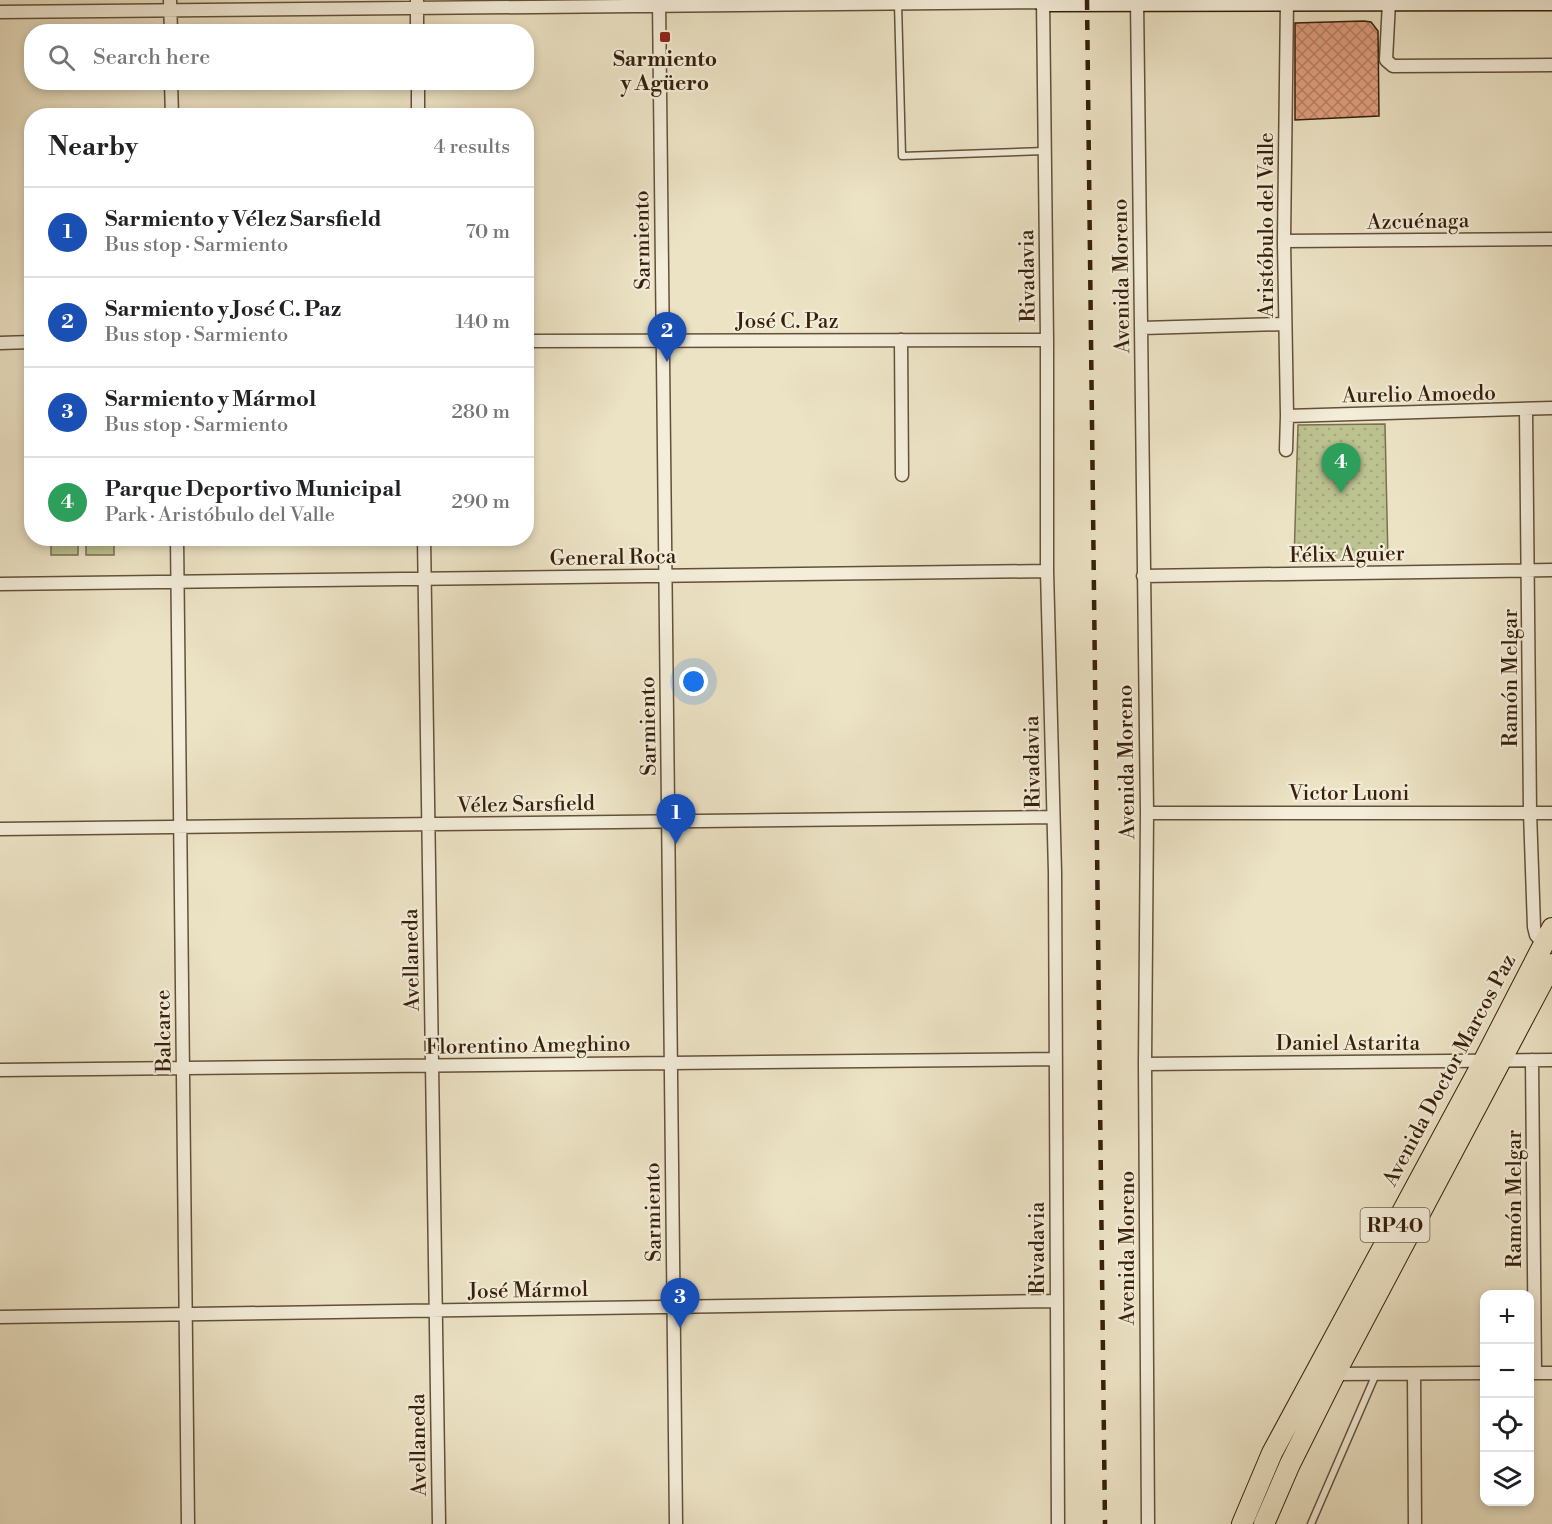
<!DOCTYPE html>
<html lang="en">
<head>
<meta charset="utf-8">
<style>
  body { margin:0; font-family:"Libre Bodoni",serif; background:#f2f2f2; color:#202124 }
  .controls { position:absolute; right:18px; bottom:18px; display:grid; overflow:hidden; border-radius:12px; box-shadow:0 3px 9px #0003 }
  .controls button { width:54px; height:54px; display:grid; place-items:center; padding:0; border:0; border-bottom:2px solid #e0e0e0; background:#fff; color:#202124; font:30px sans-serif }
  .you { position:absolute; left:694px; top:682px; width:21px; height:21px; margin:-15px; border:4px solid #fff; border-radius:50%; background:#1a73e8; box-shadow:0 0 0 9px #1a73e833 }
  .badge { display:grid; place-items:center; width:39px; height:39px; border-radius:50%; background:#111827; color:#fff; font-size:20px; font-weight:700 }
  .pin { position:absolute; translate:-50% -50px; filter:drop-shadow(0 2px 3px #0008) }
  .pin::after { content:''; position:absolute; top:32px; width:21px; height:18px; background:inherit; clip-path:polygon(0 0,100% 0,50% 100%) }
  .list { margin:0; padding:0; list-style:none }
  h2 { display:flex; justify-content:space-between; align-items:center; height:78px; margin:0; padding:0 24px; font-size:26px }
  h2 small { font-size:20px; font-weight:400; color:#757577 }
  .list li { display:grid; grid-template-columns:39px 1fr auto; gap:18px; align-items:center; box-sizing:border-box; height:90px; padding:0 24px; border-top:2px solid #e0e0e0 }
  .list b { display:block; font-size:22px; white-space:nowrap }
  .list p { margin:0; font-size:20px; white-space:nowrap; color:#757577 }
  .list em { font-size:20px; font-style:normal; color:#757577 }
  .icon { flex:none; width:33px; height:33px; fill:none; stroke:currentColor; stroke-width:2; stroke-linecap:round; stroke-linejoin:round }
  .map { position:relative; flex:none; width:1552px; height:1524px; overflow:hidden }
  .search { position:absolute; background:#fff; box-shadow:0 3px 9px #0003; left:24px; top:24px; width:510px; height:66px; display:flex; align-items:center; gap:15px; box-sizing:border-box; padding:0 21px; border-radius:24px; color:#757577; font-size:22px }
  .panel { position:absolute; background:#fff; box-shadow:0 3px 9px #0003; left:24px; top:108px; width:510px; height:438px; border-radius:24px }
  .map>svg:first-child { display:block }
  .green { fill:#bdc291; stroke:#7a704e; stroke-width:1.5 }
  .park { fill:url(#park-dots); stroke:#7a704e; stroke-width:1.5 }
  .building { fill:url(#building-cross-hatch); stroke:#371f0b; stroke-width:1.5 }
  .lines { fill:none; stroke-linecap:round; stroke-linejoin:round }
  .lane-casing { stroke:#64503a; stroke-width:9 }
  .street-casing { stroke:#64503a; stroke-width:15 }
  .secondary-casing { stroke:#371f0b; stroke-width:21 }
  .primary-casing { stroke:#371f0b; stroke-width:22 }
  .lane { stroke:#f3edd9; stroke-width:6 }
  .street { stroke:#f3edd9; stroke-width:12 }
  .secondary { stroke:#f3edd9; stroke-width:18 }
  .primary { stroke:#ece3c5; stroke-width:20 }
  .rail { stroke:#371f0b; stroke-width:4.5; stroke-dasharray:10 10; stroke-linecap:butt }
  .poi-dot { fill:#8f2418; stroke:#f3edd9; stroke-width:2 }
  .labels { text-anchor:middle; stroke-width:4.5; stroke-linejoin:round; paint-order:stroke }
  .shield { fill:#f3edd9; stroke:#6f5d49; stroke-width:1.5 }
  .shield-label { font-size:20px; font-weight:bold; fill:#371f0b }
  .poi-label { font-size:21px; font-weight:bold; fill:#371f0b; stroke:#f3edd9 }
  .street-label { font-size:21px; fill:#371f0b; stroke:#f3edd9 }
</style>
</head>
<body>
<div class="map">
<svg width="1552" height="1524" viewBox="0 0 1552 1524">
  <defs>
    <pattern id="park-dots" width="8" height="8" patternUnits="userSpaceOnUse" patternTransform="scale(1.5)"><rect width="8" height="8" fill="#bdc291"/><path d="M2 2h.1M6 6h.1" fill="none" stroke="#a3a67c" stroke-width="1.8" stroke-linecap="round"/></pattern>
    <pattern id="building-cross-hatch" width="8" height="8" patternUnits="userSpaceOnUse" patternTransform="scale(1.5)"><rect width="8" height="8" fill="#e19f7f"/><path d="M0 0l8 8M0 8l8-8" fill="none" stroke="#b78166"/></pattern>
  </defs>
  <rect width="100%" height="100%" fill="#ece3c5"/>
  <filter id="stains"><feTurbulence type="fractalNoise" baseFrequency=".00333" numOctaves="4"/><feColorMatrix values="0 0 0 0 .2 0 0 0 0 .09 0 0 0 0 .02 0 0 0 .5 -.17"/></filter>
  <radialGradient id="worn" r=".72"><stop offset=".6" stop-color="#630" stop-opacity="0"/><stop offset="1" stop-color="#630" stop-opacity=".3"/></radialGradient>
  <path class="green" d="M51 539H78V555H51Z
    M86 539H114V555H86Z"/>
  <path class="park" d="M1385 424 1388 561H1294L1298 425Z"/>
  <path class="building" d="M1364 21 1371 22 1378 31 1379 116 1295 120V23Z"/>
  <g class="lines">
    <g class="lane-casing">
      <path id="lane" d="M898 3 902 156 1045 151
        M1311 1524 1376 1374"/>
    </g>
    <g class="street-casing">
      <path id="street" d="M170 0 171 32
        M659 0 676 1524
        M1043 0 1047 340V571L1055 872 1058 1524
        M1137 0 1147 813 1145 1064 1148 1524
        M417 1V32
        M1389 2 1386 60 1393 66 1552 65
        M0 12 1043 2
        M171 82 172 116
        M418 82V116
        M1284 241 1552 239
        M1142 328 1285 324
        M901 340 902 475
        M526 341 1047 340
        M0 343 32 342
        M1526 411 1530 812 1534 927 1536 935 1543 943
        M1287 416 1552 408
        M1286 450 1287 416 1284 241 1287 0
        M177 538 188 1524
        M424 538 439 1524
        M1143 576 1552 570
        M0 584 1047 571
        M1147 813H1552
        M0 829 1053 817
        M1532 1060 1535 1373
        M1145 1064 1552 1060
        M0 1070 1056 1059
        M0 1317 1057 1301
        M1530 1373H1552
        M1335 1374 1484 1373
        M1414 1374 1415 1524"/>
    </g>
    <g class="secondary-casing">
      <path id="secondary" d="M1043 2 1552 1"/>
    </g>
    <g class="primary-casing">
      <path id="primary" d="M1242 1524 1272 1453 1483 1062 1552 928
        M1264 1524 1290 1464 1335 1374 1552 964"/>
    </g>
    <use href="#lane" class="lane"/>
    <use href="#street" class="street"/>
    <use href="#secondary" class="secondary"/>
    <use href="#primary" class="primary"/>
    <path class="rail" d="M1087 0 1105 1524"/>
  </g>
  <rect class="poi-dot" x="659" y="31" width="12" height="12" rx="3"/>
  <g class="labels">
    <rect class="shield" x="1360.5" y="1208" width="69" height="34" rx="4.5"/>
    <g class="shield-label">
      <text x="1395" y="1232">RP40</text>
    </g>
    <g class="poi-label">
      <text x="665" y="66">Sarmiento<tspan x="665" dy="24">y Agüero</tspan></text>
    </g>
    <g class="street-label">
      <text transform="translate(1418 221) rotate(-1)" y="7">Azcuénaga</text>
      <text transform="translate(1266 225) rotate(-90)" y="7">Aristóbulo del Valle</text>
      <text transform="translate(642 240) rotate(-91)" y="7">Sarmiento</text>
      <text transform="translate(1027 276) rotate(-91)" y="7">Rivadavia</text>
      <text transform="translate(1121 276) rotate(-91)" y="7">Avenida Moreno</text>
      <text x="787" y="328">José C. Paz</text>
      <text transform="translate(1419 394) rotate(-1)" y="7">Aurelio Amoedo</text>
      <text transform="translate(1347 554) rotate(-1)" y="7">Félix Aguier</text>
      <text transform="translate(613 557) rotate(-1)" y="7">General Roca</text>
      <text transform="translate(1510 678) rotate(-90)" y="7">Ramón Melgar</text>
      <text transform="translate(648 726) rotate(-91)" y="7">Sarmiento</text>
      <text transform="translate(1032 762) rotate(-91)" y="7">Rivadavia</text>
      <text transform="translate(1126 762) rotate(-91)" y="7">Avenida Moreno</text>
      <text x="1349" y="800">Victor Luoni</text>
      <text transform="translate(526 804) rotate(-1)" y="7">Vélez Sarsfield</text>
      <text transform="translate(411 960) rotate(-91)" y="7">Avellaneda</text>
      <text transform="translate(163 1031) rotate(-91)" y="7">Balcarce</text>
      <text x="1348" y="1050">Daniel Astarita</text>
      <text transform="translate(528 1045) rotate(-1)" y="7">Florentino Ameghino</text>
      <text transform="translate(1449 1070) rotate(-62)" y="7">Avenida Doctor Marcos Paz</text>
      <text transform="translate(1514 1199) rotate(-90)" y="7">Ramón Melgar</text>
      <text transform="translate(653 1212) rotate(-91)" y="7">Sarmiento</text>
      <text transform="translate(1037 1248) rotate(-90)" y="7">Rivadavia</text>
      <text transform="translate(1127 1248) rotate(-90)" y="7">Avenida Moreno</text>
      <text transform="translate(528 1290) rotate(-1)" y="7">José Mármol</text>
      <text transform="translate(418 1445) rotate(-91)" y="7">Avellaneda</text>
    </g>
  </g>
  <rect width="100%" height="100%" filter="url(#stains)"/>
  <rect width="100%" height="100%" fill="url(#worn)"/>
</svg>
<div class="controls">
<button>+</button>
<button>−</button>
<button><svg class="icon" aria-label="locate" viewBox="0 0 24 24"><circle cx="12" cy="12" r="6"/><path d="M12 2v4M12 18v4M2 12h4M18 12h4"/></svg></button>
<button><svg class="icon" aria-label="layers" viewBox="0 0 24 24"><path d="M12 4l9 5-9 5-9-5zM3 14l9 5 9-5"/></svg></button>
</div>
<div class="you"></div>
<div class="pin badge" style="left:676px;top:844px;background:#1a4fb4">1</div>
<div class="pin badge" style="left:667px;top:362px;background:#1a4fb4">2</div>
<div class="pin badge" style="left:680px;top:1328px;background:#1a4fb4">3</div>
<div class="pin badge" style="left:1341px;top:493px;background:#2e9e5b">4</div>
<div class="search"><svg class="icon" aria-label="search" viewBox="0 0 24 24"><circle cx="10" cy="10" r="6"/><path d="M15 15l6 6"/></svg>Search here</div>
<section class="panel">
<h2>Nearby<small>4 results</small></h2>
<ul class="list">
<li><span class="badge" style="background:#1a4fb4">1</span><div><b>Sarmiento y Vélez Sarsfield</b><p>Bus stop · Sarmiento</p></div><em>70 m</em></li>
<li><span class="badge" style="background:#1a4fb4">2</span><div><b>Sarmiento y José C. Paz</b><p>Bus stop · Sarmiento</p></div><em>140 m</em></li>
<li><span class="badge" style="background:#1a4fb4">3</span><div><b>Sarmiento y Mármol</b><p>Bus stop · Sarmiento</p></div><em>280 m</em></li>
<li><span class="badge" style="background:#2e9e5b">4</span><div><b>Parque Deportivo Municipal</b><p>Park · Aristóbulo del Valle</p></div><em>290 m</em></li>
</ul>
</section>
</div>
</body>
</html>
